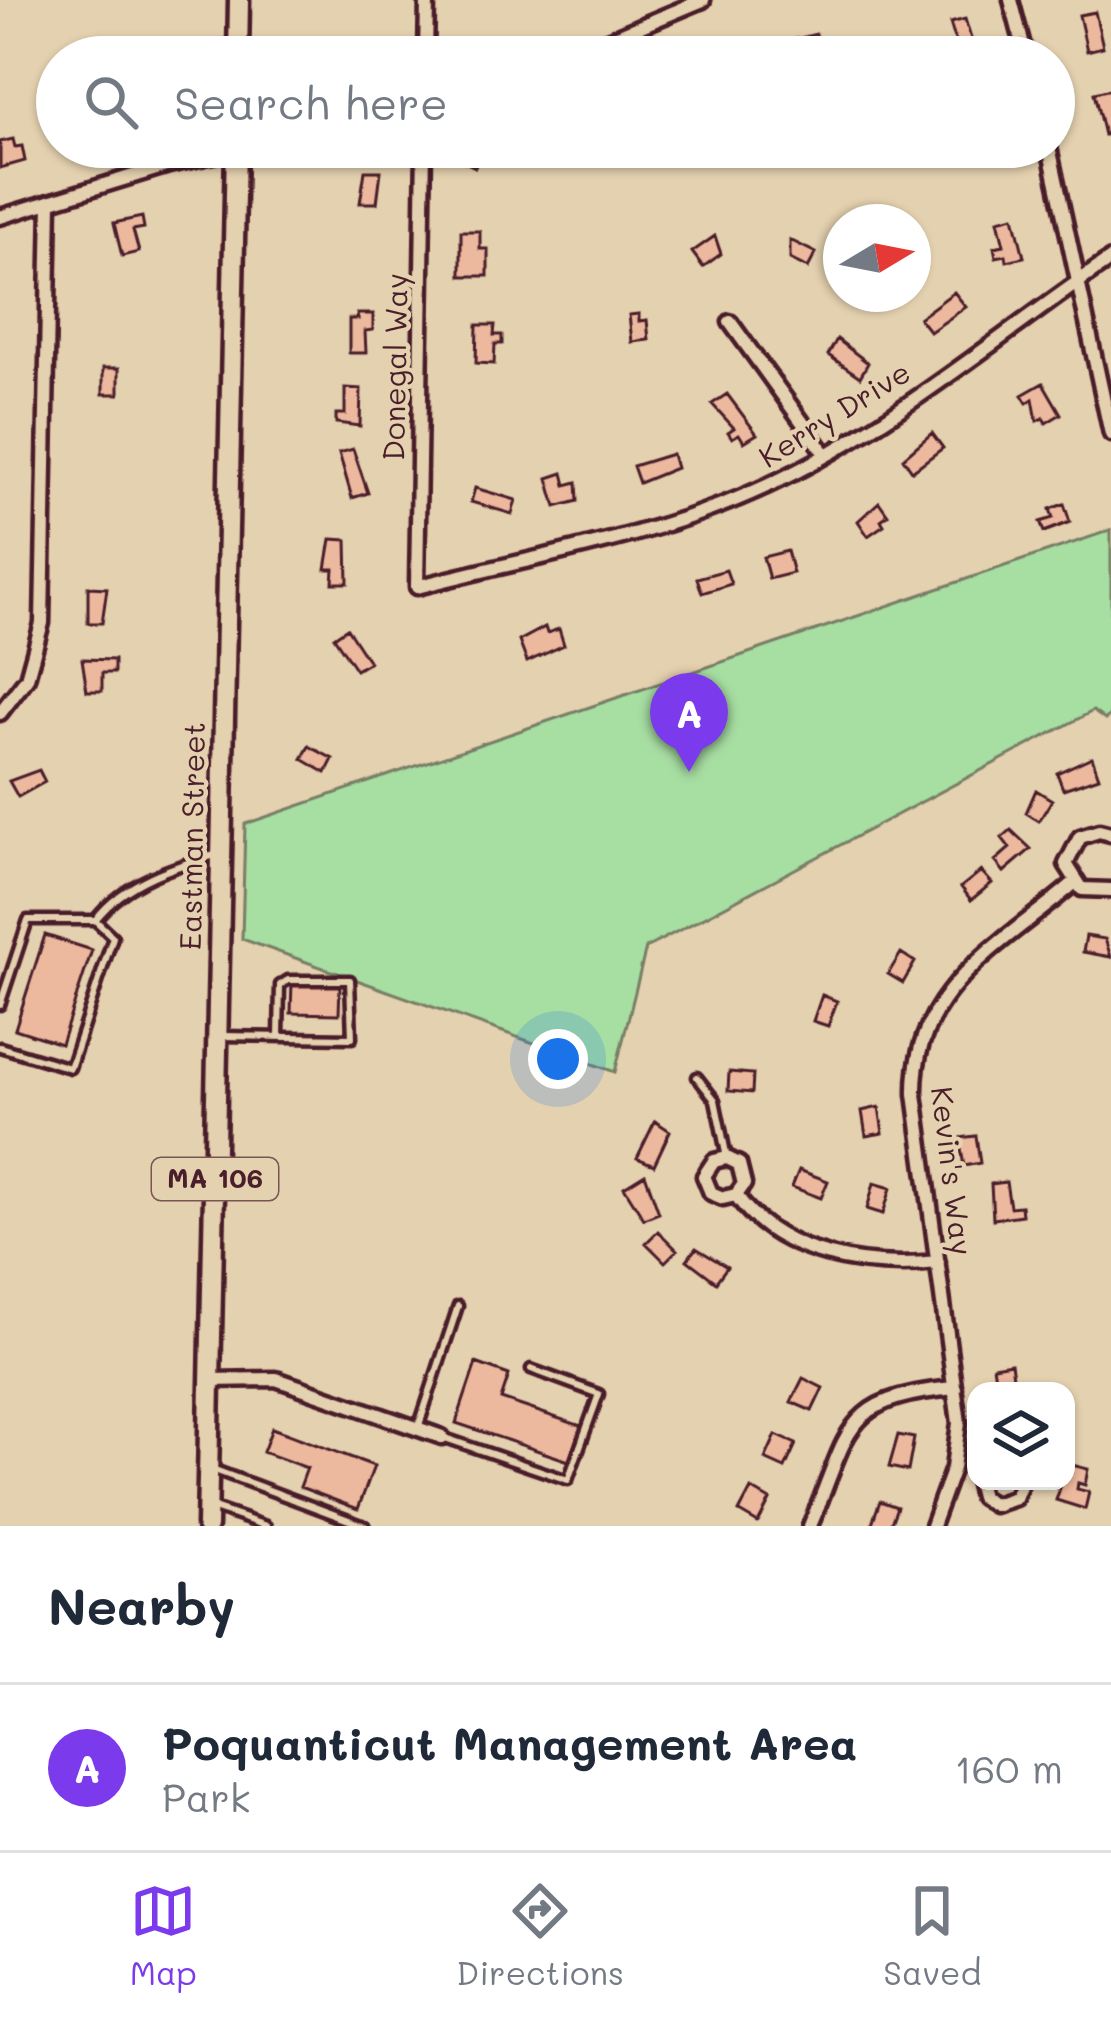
<!DOCTYPE html>
<html lang="en">
<head>
<meta charset="utf-8">
<style>
  body { margin:0; font-family:Mali,sans-serif; background:#f6f6f7; color:#1f2937 }
  .controls { position:absolute; right:36px; bottom:36px; display:grid; overflow:hidden; border-radius:24px; box-shadow:0 3px 9px #0004 }
  .controls button { width:108px; height:108px; display:grid; place-items:center; padding:0; border:0; border-bottom:3px solid #e0e1e3; background:#fff; color:#1f2937; font:60px sans-serif }
  .compass { position:absolute; left:823px; top:204px; width:108px; height:108px; border-radius:50%; background:#fff; box-shadow:0 3px 9px #0004; rotate:80deg }
  .you { position:absolute; left:558px; top:1059px; width:42px; height:42px; margin:-30px; border:9px solid #fff; border-radius:50%; background:#1a73e8; box-shadow:0 0 0 18px #1a73e833 }
  .badge { display:grid; place-items:center; width:78px; height:78px; border-radius:50%; background:#7c3aed; color:#fff; font-size:39px; font-weight:700 }
  .pin { position:absolute; translate:-50% -99px; filter:drop-shadow(0 3px 6px #0008) }
  .pin::after { content:''; position:absolute; top:63px; width:42px; height:36px; background:inherit; clip-path:polygon(0 0,100% 0,50% 100%) }
  .list { margin:0; padding:0; list-style:none }
  h2 { display:flex; justify-content:space-between; align-items:center; height:156px; margin:0; padding:0 48px; font-size:51px }
  h2 small { font-size:39px; font-weight:400; color:#747a83 }
  .list li { display:grid; grid-template-columns:78px 1fr auto; gap:36px; align-items:center; box-sizing:border-box; height:168px; padding:0 48px; border-top:3px solid #e0e1e3 }
  .list b { display:block; font-size:45px; white-space:nowrap }
  .list p { margin:0; font-size:39px; white-space:nowrap; color:#747a83 }
  .list em { font-size:39px; font-style:normal; color:#747a83 }
  .icon { flex:none; width:66px; height:66px; fill:none; stroke:currentColor; stroke-width:2; stroke-linecap:round; stroke-linejoin:round }
  .map { position:relative; flex:none; width:1111px; height:1526px; overflow:hidden }
  .search { position:absolute; background:#fff; box-shadow:0 3px 9px #0004; left:36px; right:36px; top:36px; height:132px; display:flex; align-items:center; gap:30px; box-sizing:border-box; padding:0 42px; border-radius:66px; color:#747a83; font-size:45px }
  .sheet { height:324px; background:#fff }
  nav { display:flex; justify-content:space-around; align-items:center; box-sizing:border-box; height:168px; border-top:3px solid #e0e1e3; background:#fff; font-size:33px; color:#747a83 }
  nav a { display:grid; justify-items:center; gap:6px }
  nav .on { color:#7c3aed }
  .map>svg:first-child { display:block }
  .green { fill:#a7dea2; stroke:#787e66; stroke-width:3 }
  .building { fill:#ecb99e; stroke:#4a1f2b; stroke-width:3 }
  .lines { fill:none; stroke-linecap:round; stroke-linejoin:round }
  .service-casing { stroke:#4a1f2b; stroke-width:15 }
  .minor-casing { stroke:#4a1f2b; stroke-width:21 }
  .primary-casing { stroke:#4a1f2b; stroke-width:27 }
  .service { stroke:#e4d1af; stroke-width:6 }
  .minor { stroke:#e4d1af; stroke-width:12 }
  .primary { stroke:#e4d1af; stroke-width:18 }
  .labels { text-anchor:middle; stroke-width:9; stroke-linejoin:round; paint-order:stroke }
  .shield { fill:#e4d1af; stroke:#785453; stroke-width:3 }
  .shield-label { font-size:27px; font-weight:bold; fill:#4a1f2b }
  .street-label { font-size:30px; fill:#4a1f2b; stroke:#e4d1af }
</style>
</head>
<body>
<div class="map">
<svg width="1111" height="1526" viewBox="0 0 1111 1526">
  <rect width="100%" height="100%" fill="#e4d1af"/>
  <filter id="ink" filterUnits="userSpaceOnUse"><feTurbulence type="fractalNoise" baseFrequency=".00833" numOctaves="2"/><feDisplacementMap in="SourceGraphic" scale="24" xChannelSelector="R" yChannelSelector="G"/><feConvolveMatrix kernelMatrix="1 2 1 2 8 2 1 2 1" color-interpolation-filters="sRGB"/></filter>
  <g filter="url(#ink)">
    <path class="green" d="M1111 530V713L1105 720 1093 711 646 948 615 1072 242 939 245 824Z"/>
    <path class="building" d="M1095 12 1103 47 1087 51 1079 15Z
      M965 19 972 42 957 46 950 23Z
      M816 34 820 49 807 56 775 57 772 45Z
      M1111 89V134L1104 135 1094 93Z
      M13 139 15 147 22 146 25 161 0 168V142Z
      M468 147 473 148 507 147 504 153 494 147 489 157 481 154 475 167 461 160Z
      M365 171H381L377 203H360Z
      M1014 216 1024 257 1007 261 1006 255 996 257 994 247 1004 245 998 220Z
      M142 217 144 228 133 230 139 252 122 256 114 223Z
      M461 231H480V249H488V276H461Z
      M715 236 721 254 703 267 692 252Z
      M790 240 816 253 808 268 790 259Z
      M954 292 966 307 930 332 919 318Z
      M357 314H373V330L365 331 366 353H349V319H358Z
      M639 314V321L647 320 649 340 632 342 629 315Z
      M477 325H495L494 335H502V344H495L494 364 476 363Z
      M837 339 868 363 860 377 828 355Z
      M103 368H119V394H103Z
      M1043 383 1061 414 1046 423 1043 418 1037 421 1033 399 1027 403 1022 395Z
      M345 388 361 389 360 426 336 423V414H345Z
      M727 394 757 434 744 442 739 434 732 438 728 432 734 428 712 404Z
      M932 433 943 448 912 471 903 458Z
      M353 449 368 493 352 498 339 453Z
      M672 454 676 468 639 483 633 466Z
      M563 473 566 485 577 482 578 501 556 507 548 478Z
      M475 488 516 500 512 514 471 502Z
      M879 502 888 515 881 520 884 525 868 536 858 521Z
      M1064 504 1070 522 1044 532 1040 522 1053 518 1050 509Z
      M331 539 347 540 348 583H333L334 569H326Z
      M787 551 793 573 769 579 763 557Z
      M726 570 731 584 702 593 697 578Z
      M88 587 107 588 102 623H88Z
      M545 627 547 633 559 629 564 645 527 662 519 641Z
      M347 628 369 662 356 670 334 637Z
      M82 659 114 660V673H102V691H87Z
      M309 746 333 759 326 773 302 759Z
      M1092 757 1099 777 1063 789 1057 773Z
      M39 770 45 782 18 797 9 781Z
      M1036 790 1052 800 1039 821 1026 813Z
      M1011 830 1031 849 1004 872 995 861 1010 848 1002 838Z
      M981 871 992 883 971 900 961 887Z
      M45 935 92 950 61 1044 15 1029Z
      M1086 936 1105 939 1111 957 1083 952Z
      M901 953 915 962 903 983 888 974Z
      M292 982 340 984 339 1014 291 1013Z
      M822 995 837 1001 828 1026 813 1021Z
      M729 1072 753 1074 752 1093 728 1091Z
      M879 1107 883 1133 866 1136 862 1111Z
      M655 1121 670 1131 654 1165 637 1158Z
      M976 1136 980 1163 964 1166 959 1138Z
      M799 1170 828 1181 821 1198 792 1187Z
      M645 1174 659 1213 644 1219 624 1187Z
      M1006 1182 1010 1207 1021 1206 1022 1215 993 1219 991 1184Z
      M874 1183 891 1188 883 1214 867 1209Z
      M658 1231 677 1250 665 1262 646 1243Z
      M696 1248 727 1267 716 1282 687 1260Z
      M476 1363 509 1375 501 1399 581 1426 569 1461 456 1423Z
      M1011 1363 1015 1390 997 1391 993 1366Z
      M803 1378 823 1388 812 1411 791 1402Z
      M272 1428 374 1466 358 1509 300 1487 307 1468 263 1452Z
      M776 1435 796 1444 785 1468 765 1459Z
      M898 1435 914 1438 908 1471 889 1467Z
      M1068 1464 1088 1469 1085 1485 1078 1483 1077 1489 1089 1492 1085 1509 1056 1500Z
      M751 1489 770 1500 758 1523 739 1512Z
      M880 1501 897 1507 890 1526H871Z"/>
    <g class="lines">
      <g class="service-casing">
        <path id="service" d="M96 919C126 881 174 866 219 854
          M0 1005 28 920H95L113 937 70 1068 0 1047
          M222 1036 352 1038 350 980H288L280 985 279 1037
          M697 1077 715 1100 727 1158
          M418 1428 458 1306
          M442 1437 568 1480 599 1394 531 1369
          M212 1469 365 1526
          M211 1507 266 1526"/>
      </g>
      <g class="minor-casing">
        <path id="minor" d="M1011 0 1026 57
          M426 57 427 0
          M567 57 703 0
          M424 147 417 587C527 558 647 539 751 493 881 437 994 338 1111 259
          M1049 147 1111 434
          M0 217 169 165 250 147
          M730 322 826 455
          M0 713 27 678 42 623 50 202
          M1111 834 1099 831 1080 837 1066 864 1082 889 1111 890
          M736 1195 744 1184 739 1164 727 1158 714 1161 704 1176 711 1193 723 1198 736 1195C778 1257 869 1269 938 1262
          M210 1380 276 1379 442 1437
          M976 1477 981 1497 994 1505 1015 1498 1022 1481
          M810 1526C851 1430 840 1398 955 1388
          M932 1526 953 1468 959 1423 915 1094C913 987 1003 945 1074 883"/>
      </g>
      <g class="primary-casing">
        <path id="primary" d="M238 57 239 0
          M207 1526 236 147"/>
      </g>
      <use href="#service" class="service"/>
      <use href="#minor" class="minor"/>
      <use href="#primary" class="primary"/>
    </g>
  </g>
  <g class="labels">
    <rect class="shield" x="152" y="1158" width="126" height="42" rx="9"/>
    <g class="shield-label">
      <text x="215" y="1188">MA 106</text>
    </g>
    <g class="street-label">
      <text transform="translate(396 367) rotate(-89)" y="10">Donegal Way</text>
      <text transform="translate(835 415) rotate(-32)" y="10">Kerry Drive</text>
      <text transform="translate(193 836) rotate(-89)" y="10">Eastman Street</text>
      <text transform="translate(951 1171) rotate(83)" y="10">Kevin's Way</text>
    </g>
  </g>
</svg>
<div class="controls">
<button><svg class="icon" aria-label="layers" viewBox="0 0 24 24"><path d="M12 4l9 5-9 5-9-5zM3 14l9 5 9-5"/></svg></button>
</div>
<svg class="compass" viewBox="-18 -18 36 36"><path d="M0-13l5 13h-10z" fill="#e53935"/><path d="M0 13l5-13h-10z" fill="#747a83"/></svg>
<div class="you"></div>
<div class="pin badge" style="left:689px;top:772px">A</div>
<div class="search"><svg class="icon" aria-label="search" viewBox="0 0 24 24"><circle cx="10" cy="10" r="6"/><path d="M15 15l6 6"/></svg>Search here</div>
</div>
<section class="sheet">
<h2>Nearby<small></small></h2>
<ul class="list">
<li><span class="badge">A</span><div><b>Poquanticut Management Area</b><p>Park</p></div><em>160 m</em></li>
</ul>
</section>
<nav>
<a class="on"><svg class="icon" aria-label="map" viewBox="0 0 24 24"><path d="M3 6l6-2 6 2 6-2v14l-6 2-6-2-6 2zM9 4v14M15 6v14"/></svg>Map</a>
<a><svg class="icon" aria-label="directions" viewBox="0 0 24 24"><path d="M12 3l9 9-9 9-9-9zM9 14v-3h6M13 9l2 2-2 2"/></svg>Directions</a>
<a><svg class="icon" aria-label="saved" viewBox="0 0 24 24"><path d="M7 4h10v16l-5-4-5 4z"/></svg>Saved</a>
</nav>
</body>
</html>
